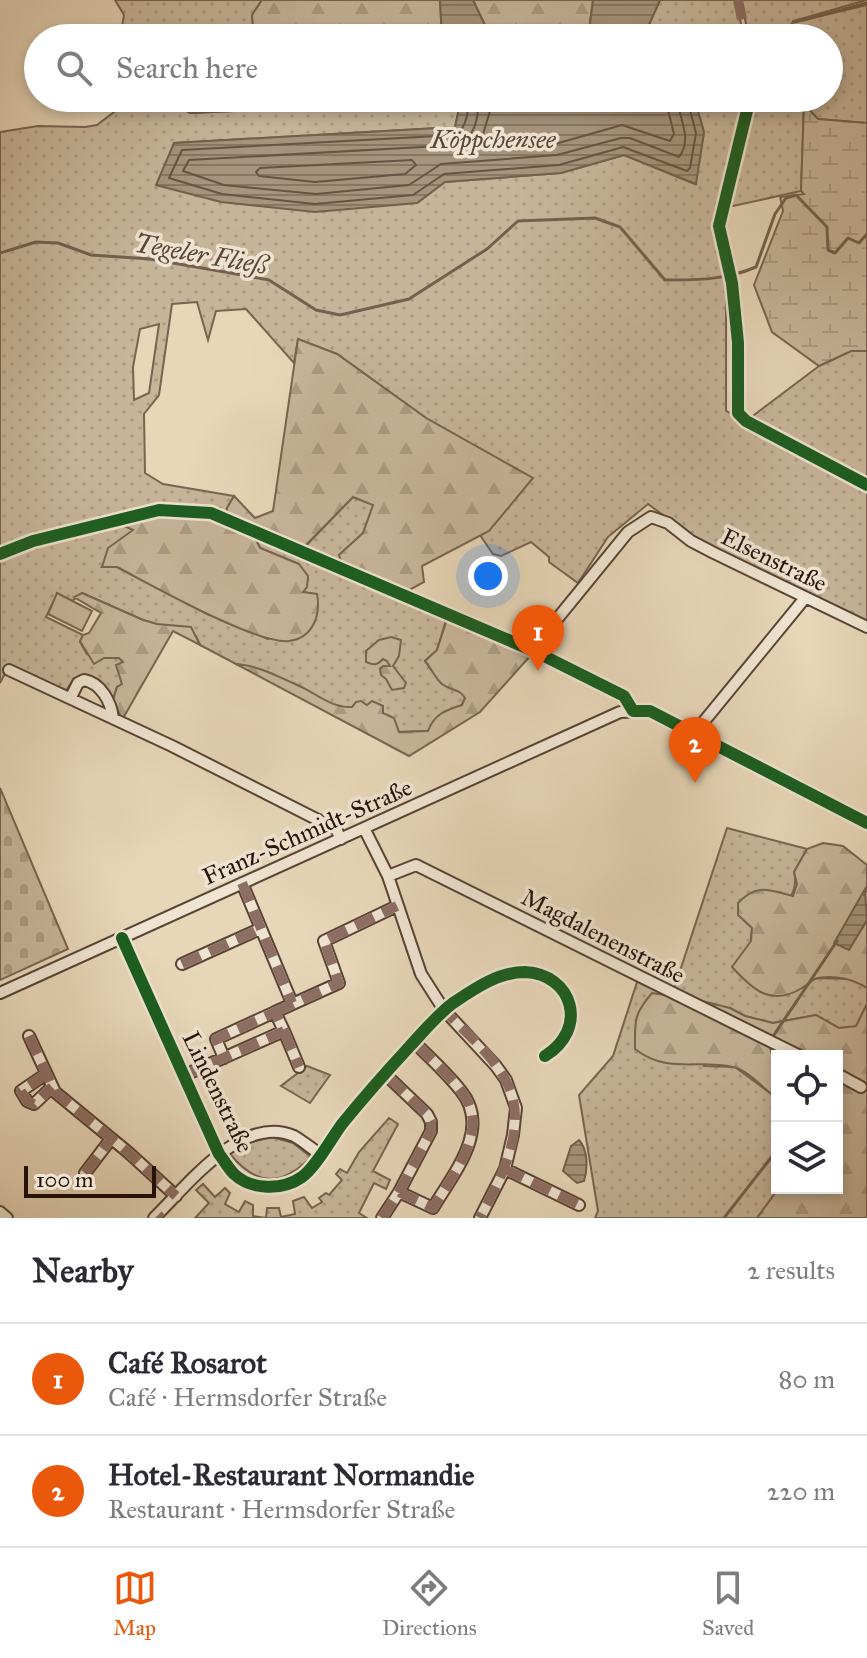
<!DOCTYPE html>
<html lang="en">
<head>
<meta charset="utf-8">
<style>
  body { margin:0; font-family:"IM FELL Great Primer",serif; background:#f2f2f3; color:#2b2b33 }
  .controls { position:absolute; right:24px; bottom:24px; display:grid; overflow:hidden; border-radius:0px; box-shadow:0 4px 12px #0003 }
  .controls button { width:72px; height:72px; display:grid; place-items:center; padding:0; border:0; border-bottom:2px solid #e1e1e2; background:#fff; color:#2b2b33; font:40px sans-serif }
  .scale { position:absolute; left:24px; bottom:20px; width:132px; box-sizing:border-box; padding-left:8px; border:4px solid #281308; border-top:0; font-size:22px; line-height:28px; white-space:nowrap; color:#281308; -webkit-text-stroke:6px #efe4d1; paint-order:stroke }
  .you { position:absolute; left:488px; top:576px; width:28px; height:28px; margin:-20px; border:6px solid #fff; border-radius:50%; background:#1a73e8; box-shadow:0 0 0 12px #1a73e833 }
  .badge { display:grid; place-items:center; width:52px; height:52px; border-radius:50%; background:#ea580c; color:#fff; font-size:26px; font-weight:700 }
  .pin { position:absolute; translate:-50% -66px; filter:drop-shadow(0 2px 4px #0008) }
  .pin::after { content:''; position:absolute; top:42px; width:28px; height:24px; background:inherit; clip-path:polygon(0 0,100% 0,50% 100%) }
  .list { margin:0; padding:0; list-style:none }
  h2 { display:flex; justify-content:space-between; align-items:center; height:104px; margin:0; padding:0 32px; font-size:34px }
  h2 small { font-size:26px; font-weight:400; color:#7c7c81 }
  .list li { display:grid; grid-template-columns:52px 1fr auto; gap:24px; align-items:center; box-sizing:border-box; height:112px; padding:0 32px; border-top:2px solid #e1e1e2 }
  .list b { display:block; font-size:30px; white-space:nowrap }
  .list p { margin:0; font-size:26px; white-space:nowrap; color:#7c7c81 }
  .list em { font-size:26px; font-style:normal; color:#7c7c81 }
  .icon { flex:none; width:44px; height:44px; fill:none; stroke:currentColor; stroke-width:2; stroke-linecap:round; stroke-linejoin:round }
  .map { position:relative; flex:none; width:867px; height:1218px; overflow:hidden }
  .search { position:absolute; background:#fff; box-shadow:0 4px 12px #0003; left:24px; right:24px; top:24px; height:88px; display:flex; align-items:center; gap:20px; box-sizing:border-box; padding:0 28px; border-radius:44px; color:#7c7c81; font-size:30px }
  .sheet { height:328px; background:#fff }
  nav { display:flex; justify-content:space-around; align-items:center; box-sizing:border-box; height:112px; border-top:2px solid #e1e1e2; background:#fff; font-size:22px; color:#7c7c81 }
  nav a { display:grid; justify-items:center; gap:4px }
  nav .on { color:#ea580c }
  .map>svg:first-child { display:block }
  .green { fill:url(#green-dots); stroke:#786451; stroke-width:2; fill-rule:evenodd }
  .forest { fill:url(#forest-firs); stroke:#786451; stroke-width:2 }
  .wetland { fill:url(#wetland-marsh); stroke:#786451; stroke-width:2 }
  .cemetery { fill:url(#cemetery-stones); stroke:#786451; stroke-width:2 }
  .pitch { fill:#c7b59a; stroke:#786451; stroke-width:2 }
  .water { fill:url(#water-rules); stroke:#74604e; stroke-width:2 }
  .lines { fill:none; stroke-linecap:round; stroke-linejoin:round }
  .shore { stroke:#675442; stroke-width:2 }
  .stream { stroke:#74604e; stroke-width:3 }
  .street-casing { stroke:#584434; stroke-width:14 }
  .street { stroke:#efe4d1; stroke-width:10 }
  .quiet { stroke:#8d6e63; stroke-width:10; stroke-dasharray:20 10; stroke-linecap:butt }
  .cycleway-casing { stroke:#efe4d1; stroke-width:17 }
  .cycleway { stroke:#1b5e20; stroke-width:12 }
  .labels { text-anchor:middle; stroke-width:7; stroke-linejoin:round; paint-order:stroke }
  .street-label { font-size:24px; fill:#281308; stroke:#efe4d1 }
  .water-label { font-size:26px; font-style:italic; fill:#5a4736; stroke:#efe4d1 }
</style>
</head>
<body>
<div class="map">
<svg width="867" height="1218" viewBox="0 0 867 1218">
  <defs>
    <pattern id="green-dots" width="8" height="8" patternUnits="userSpaceOnUse" patternTransform="scale(2)"><rect width="8" height="8" fill="#c7b59a"/><path d="M2 2h.1M6 6h.1" fill="none" stroke="#ab9b83" stroke-width="1.8" stroke-linecap="round"/></pattern>
    <pattern id="forest-firs" width="22" height="20" patternUnits="userSpaceOnUse" patternTransform="scale(2)"><rect width="22" height="20" fill="#c7b59a"/><path d="M5 1l3.5 6h-7zM16 11l3.5 6h-7z" fill="#ab9b83"/></pattern>
    <pattern id="wetland-marsh" width="20" height="14" patternUnits="userSpaceOnUse" patternTransform="scale(2)"><rect width="20" height="14" fill="#c7b59a"/><path d="M1 5h8M5 5V1M11 12h8M15 12V8" fill="none" stroke="#ab9b83"/></pattern>
    <pattern id="cemetery-stones" width="16" height="16" patternUnits="userSpaceOnUse" patternTransform="scale(2)"><rect width="16" height="16" fill="#c7b59a"/><path d="M2 7V4a2 2 0 0 1 4 0v3zM10 15v-3a2 2 0 0 1 4 0v3z" fill="#ab9b83"/></pattern>
    <pattern id="water-rules" width="6" height="5" patternUnits="userSpaceOnUse" patternTransform="scale(2)"><rect width="6" height="5" fill="#a6947c"/><path d="M0 2.5h6" fill="none" stroke="#877864"/></pattern>
  </defs>
  <rect width="100%" height="100%" fill="#e7d6b8"/>
  <filter id="stains"><feTurbulence type="fractalNoise" baseFrequency=".0025" numOctaves="4"/><feColorMatrix values="0 0 0 0 .2 0 0 0 0 .09 0 0 0 0 .02 0 0 0 .5 -.17"/></filter>
  <radialGradient id="worn" r=".72"><stop offset=".6" stop-color="#630" stop-opacity="0"/><stop offset="1" stop-color="#630" stop-opacity=".3"/></radialGradient>
  <path class="green" d="M115 0H262L252 15 254 38H120L124 15Z
    M660 0H736L744 38H643Z
    M741 0H867L793 21 792 23 867 5V123L818 119 804 105 801 191 724 208 752 98H829V38H749Z
    M116 98H170L172 103 191 113 404 103 411 98H458L460 104 455 127 175 143 417 203 445 182 561 173 624 155 695 184 704 132 694 98H747L717 226 726 289V411L746 421 819 366 851 351H867V628L714 553 648 504 608 537 578 583 549 562V557L531 542 501 556 493 554 480 535 489 530 532 478 426 418 337 354 298 339 294 363 246 309 216 311 208 340 197 302 172 304 159 395 144 414 145 473 163 484 234 496 227 508 256 528 243 536 220 543 191 512H159L117 522 134 529 102 567H117L207 614 268 639 317 595 303 592 299 564 260 548 257 542 268 533 302 550 353 497 374 505 363 533 339 555 427 608 447 617 437 650 425 661 442 684 464 693 465 698 462 705 428 731 399 732 383 713 366 706 339 708 293 683 279 680 273 674 236 664 200 645 196 636 143 620 82 593 72 601 57 594 46 617 83 635 80 642 87 654 104 658 119 657 123 663 120 675 122 684 117 687 113 699 120 719 88 678H74L66 691 9 666 0 683V132L38 126 85 127 97 125 114 112ZM159 324 149 393 134 400 133 367 140 329Z
    M727 828 807 849 794 872C801 902 773 912 752 928L751 941 804 987 815 978 853 979 867 988V1004L856 1027 839 1028 816 1015 773 1023 745 1016 730 1008 704 1066 735 1067 774 1096 777 1102V1188H779L757 1218H595L598 1211 579 1095 613 1056 639 976 673 992Z
    M307 1066 330 1075 310 1103 281 1086Z
    M389 1118 398 1124 373 1171 390 1180 386 1189 374 1183 359 1213 367 1218H195L209 1203 196 1190 203 1184 215 1197 225 1188 230 1193 225 1204 239 1212 245 1201 253 1205V1216L266 1218 267 1208H279L281 1217 295 1214 293 1201 304 1197 312 1208 322 1202 319 1198 326 1193 329 1195 342 1180 336 1174 340 1169 347 1173 359 1152Z
    M272 1137 293 1143 311 1157C282 1187 256 1186 230 1154L242 1144Z"/>
  <path class="forest" d="M262 0H440L442 38H254L252 15Z
    M473 0H593L588 38H491Z
    M298 339 337 354 426 418 533 478 489 531 422 566 424 582 402 594 386 585 343 568 339 555 363 533 373 505 353 497 301 550 267 534 257 542 260 548 299 564 308 576 307 587 303 592 317 594C321 615 313 638 289 641 257 645 150 584 117 567H102L108 548 133 530 116 522C165 511 177 509 226 521L227 508 234 496 255 518 273 511Z
    M82 593 143 620 157 624 191 627 200 645 173 631 122 720 113 700 117 687 122 684 116 665 123 662 119 658H104L94 664 80 641 83 635 89 633 101 613 74 597Z
    M449 613 532 646 531 655 480 712 409 756 236 664C256 665 277 676 295 684 315 692 330 708 352 707L356 702 361 701 367 705 372 701 383 706V713L394 718 399 732 428 731C434 714 446 710 462 705L465 698C459 688 451 691 442 684 436 679 430 667 425 661L437 650Z
    M391 637 401 640 399 656 393 666 406 683 404 688 392 690 386 679 381 675 380 669 383 666H390L387 661 383 659C377 666 373 665 366 662V651L379 640Z
    M823 843 843 846 867 865V892L866 890 849 949 867 920V988C853 979 835 975 818 978 812 979 808 985 802 988 771 1007 753 990 732 967L751 941 752 928 738 915V903C757 883 769 890 793 896L797 884 794 872 807 849Z
    M652 993 706 1002 730 1008 745 1016 773 1023 816 1015 839 1028 856 1026 867 1004V1218H757L779 1188H837V1056H777V1102L774 1096C763 1088 746 1069 733 1067 697 1059 667 1074 635 1049 635 1021 633 1015 652 993Z"/>
  <path class="wetland" d="M804 104 818 119 867 123V351H851L819 366 772 332 754 285 783 211 780 197 804 194 801 191Z"/>
  <path class="cemetery" d="M0 788 68 949 0 980Z"/>
  <path class="pitch" d="M57 593 92 611 82 631 48 614Z"/>
  <path class="water" d="M440 0H473L491 38H442Z
    M593 0H660L643 38H588Z
    M170 98H411L404 103 190 113 172 103Z
    M458 98H694L704 132 696 184 624 155 561 173 445 182 417 203 315 212 221 202 156 185 174 143 455 127 460 104Z
    M865 889 867 920 849 950 834 943Z
    M579 1140C588 1150 588 1168 584 1181L577 1183 563 1171 571 1146Z"/>
  <g class="lines">
    <path class="shore" d="M180 98 193 105 355 98
      M467 98C470 109 466 128 456 135L182 150 169 178 222 194 315 204 413 195 444 174 559 165 623 147 687 171 690 168 696 133 687 98
      M477 98C480 115 475 138 458 145L189 160 183 171 224 185 316 194 409 185 441 164 557 155 621 138H630L679 157C693 139 679 119 677 98
      M490 98V111L480 144 483 149 555 144 622 125 670 141 674 134 665 98
      M412 160 416 165 405 174 315 182 259 176 256 172 260 168Z"/>
    <path class="stream" d="M803 20 867 3
      M0 253 36 242 58 243 91 255 150 259 225 272 269 280 316 310 340 315 409 299 487 249 518 221 595 218 620 227 665 280C697 280 726 280 756 267L775 214 786 198 796 195 827 227 828 250 835 253 848 238 859 243 867 234
      M774 1035 837 941
      M770 1045 777 1072
      M724 1218 777 1150"/>
    <g class="street-casing">
      <path id="street" d="M9 670 172 746 336 829 341 839
        M71 697 78 683 84 680C101 683 111 702 113 718
        M633 711 624 696 534 651 544 635 628 532 651 517 668 523 691 541 714 553 867 627
        M696 735 701 725 805 598
        M364 828 388 876 421 974 444 1010 496 1066 506 1080 516 1108 513 1135 505 1169 480 1218
        M388 876 416 865 800 1056
        M242 883 292 1003
        M122 938 219 1154C224 1160 228 1168 234 1174 251 1190 282 1191 302 1177 316 1167 331 1139 342 1124 364 1097 387 1071 410 1046 424 1031 437 1015 453 1003 474 989 498 972 525 972 573 974 589 1029 545 1056
        M182 964 260 929
        M0 993 620 712 650 711 867 823
        M275 1012 339 983 324 941 397 906
        M284 1031 299 1067
        M29 1036 55 1092 129 1153 176 1196
        M46 1074 21 1091 27 1101 34 1104 52 1087
        M837 1074 861 1087
        M185 1075 284 1031 275 1012 216 1039 224 1058
        M505 1169 579 1205
        M85 1173 111 1139
        M399 1192 433 1208C453 1174 492 1129 461 1091 447 1073 430 1058 414 1042
        M0 1212 7 1218
        M154 1218C186 1187 242 1113 294 1136 303 1141 312 1149 320 1154
        M382 1218 399 1192 431 1131V1122L427 1114 385 1074"/>
    </g>
    <use href="#street" class="street"/>
    <path class="quiet" d="M738 0 746 38
      M242 883 292 1003
      M182 964 260 929
      M448 1007 444 1010C464 1031 491 1053 505 1079 531 1125 501 1177 480 1218
      M275 1012 339 983 324 941 397 906
      M284 1031 299 1067
      M29 1036 55 1092 129 1153 176 1196
      M46 1074 21 1091 27 1101 34 1104 52 1087
      M185 1075 284 1031 275 1012 216 1039 224 1058
      M505 1169 579 1205
      M85 1173 111 1139
      M399 1192 433 1208C453 1174 492 1129 461 1091 447 1073 430 1058 414 1042
      M158 1215 161 1218
      M382 1218 399 1192 431 1131V1122L427 1114 385 1074"/>
    <g class="cycleway-casing">
      <path id="cycleway" d="M750 98 719 226 732 283 738 343V413L746 421 867 485
        M0 554 33 541 159 510 211 513 534 651 624 696 633 711H650L867 823
        M122 938 219 1154C224 1160 228 1168 234 1174 251 1190 282 1191 302 1177 316 1167 331 1139 342 1124 364 1097 387 1071 410 1046 424 1031 437 1015 453 1003 474 989 498 972 525 972 573 974 589 1029 545 1056"/>
    </g>
    <use href="#cycleway" class="cycleway"/>
  </g>
  <g class="labels">
    <g class="street-label">
      <text transform="translate(774 560) rotate(26)" y="8">Elsenstraße</text>
      <text transform="translate(307 832) rotate(-24)" y="8">Franz-Schmidt-Straße</text>
      <text transform="translate(603 936) rotate(27)" y="8">Magdalenenstraße</text>
      <text transform="translate(218 1092) rotate(64)" y="8">Lindenstraße</text>
    </g>
    <g class="water-label">
      <text x="493" y="148">Köppchensee</text>
      <text transform="translate(201 254) rotate(10)" y="9">Tegeler Fließ</text>
    </g>
  </g>
  <rect width="100%" height="100%" filter="url(#stains)"/>
  <rect width="100%" height="100%" fill="url(#worn)"/>
</svg>
<div class="controls">
<button><svg class="icon" aria-label="locate" viewBox="0 0 24 24"><circle cx="12" cy="12" r="6"/><path d="M12 2v4M12 18v4M2 12h4M18 12h4"/></svg></button>
<button><svg class="icon" aria-label="layers" viewBox="0 0 24 24"><path d="M12 4l9 5-9 5-9-5zM3 14l9 5 9-5"/></svg></button>
</div>
<div class="scale">100 m</div>
<div class="you"></div>
<div class="pin badge" style="left:538px;top:671px">1</div>
<div class="pin badge" style="left:695px;top:783px">2</div>
<div class="search"><svg class="icon" aria-label="search" viewBox="0 0 24 24"><circle cx="10" cy="10" r="6"/><path d="M15 15l6 6"/></svg>Search here</div>
</div>
<section class="sheet">
<h2>Nearby<small>2 results</small></h2>
<ul class="list">
<li><span class="badge">1</span><div><b>Café Rosarot</b><p>Café · Hermsdorfer Straße</p></div><em>80 m</em></li>
<li><span class="badge">2</span><div><b>Hotel-Restaurant Normandie</b><p>Restaurant · Hermsdorfer Straße</p></div><em>220 m</em></li>
</ul>
</section>
<nav>
<a class="on"><svg class="icon" aria-label="map" viewBox="0 0 24 24"><path d="M3 6l6-2 6 2 6-2v14l-6 2-6-2-6 2zM9 4v14M15 6v14"/></svg>Map</a>
<a><svg class="icon" aria-label="directions" viewBox="0 0 24 24"><path d="M12 3l9 9-9 9-9-9zM9 14v-3h6M13 9l2 2-2 2"/></svg>Directions</a>
<a><svg class="icon" aria-label="saved" viewBox="0 0 24 24"><path d="M7 4h10v16l-5-4-5 4z"/></svg>Saved</a>
</nav>
</body>
</html>
